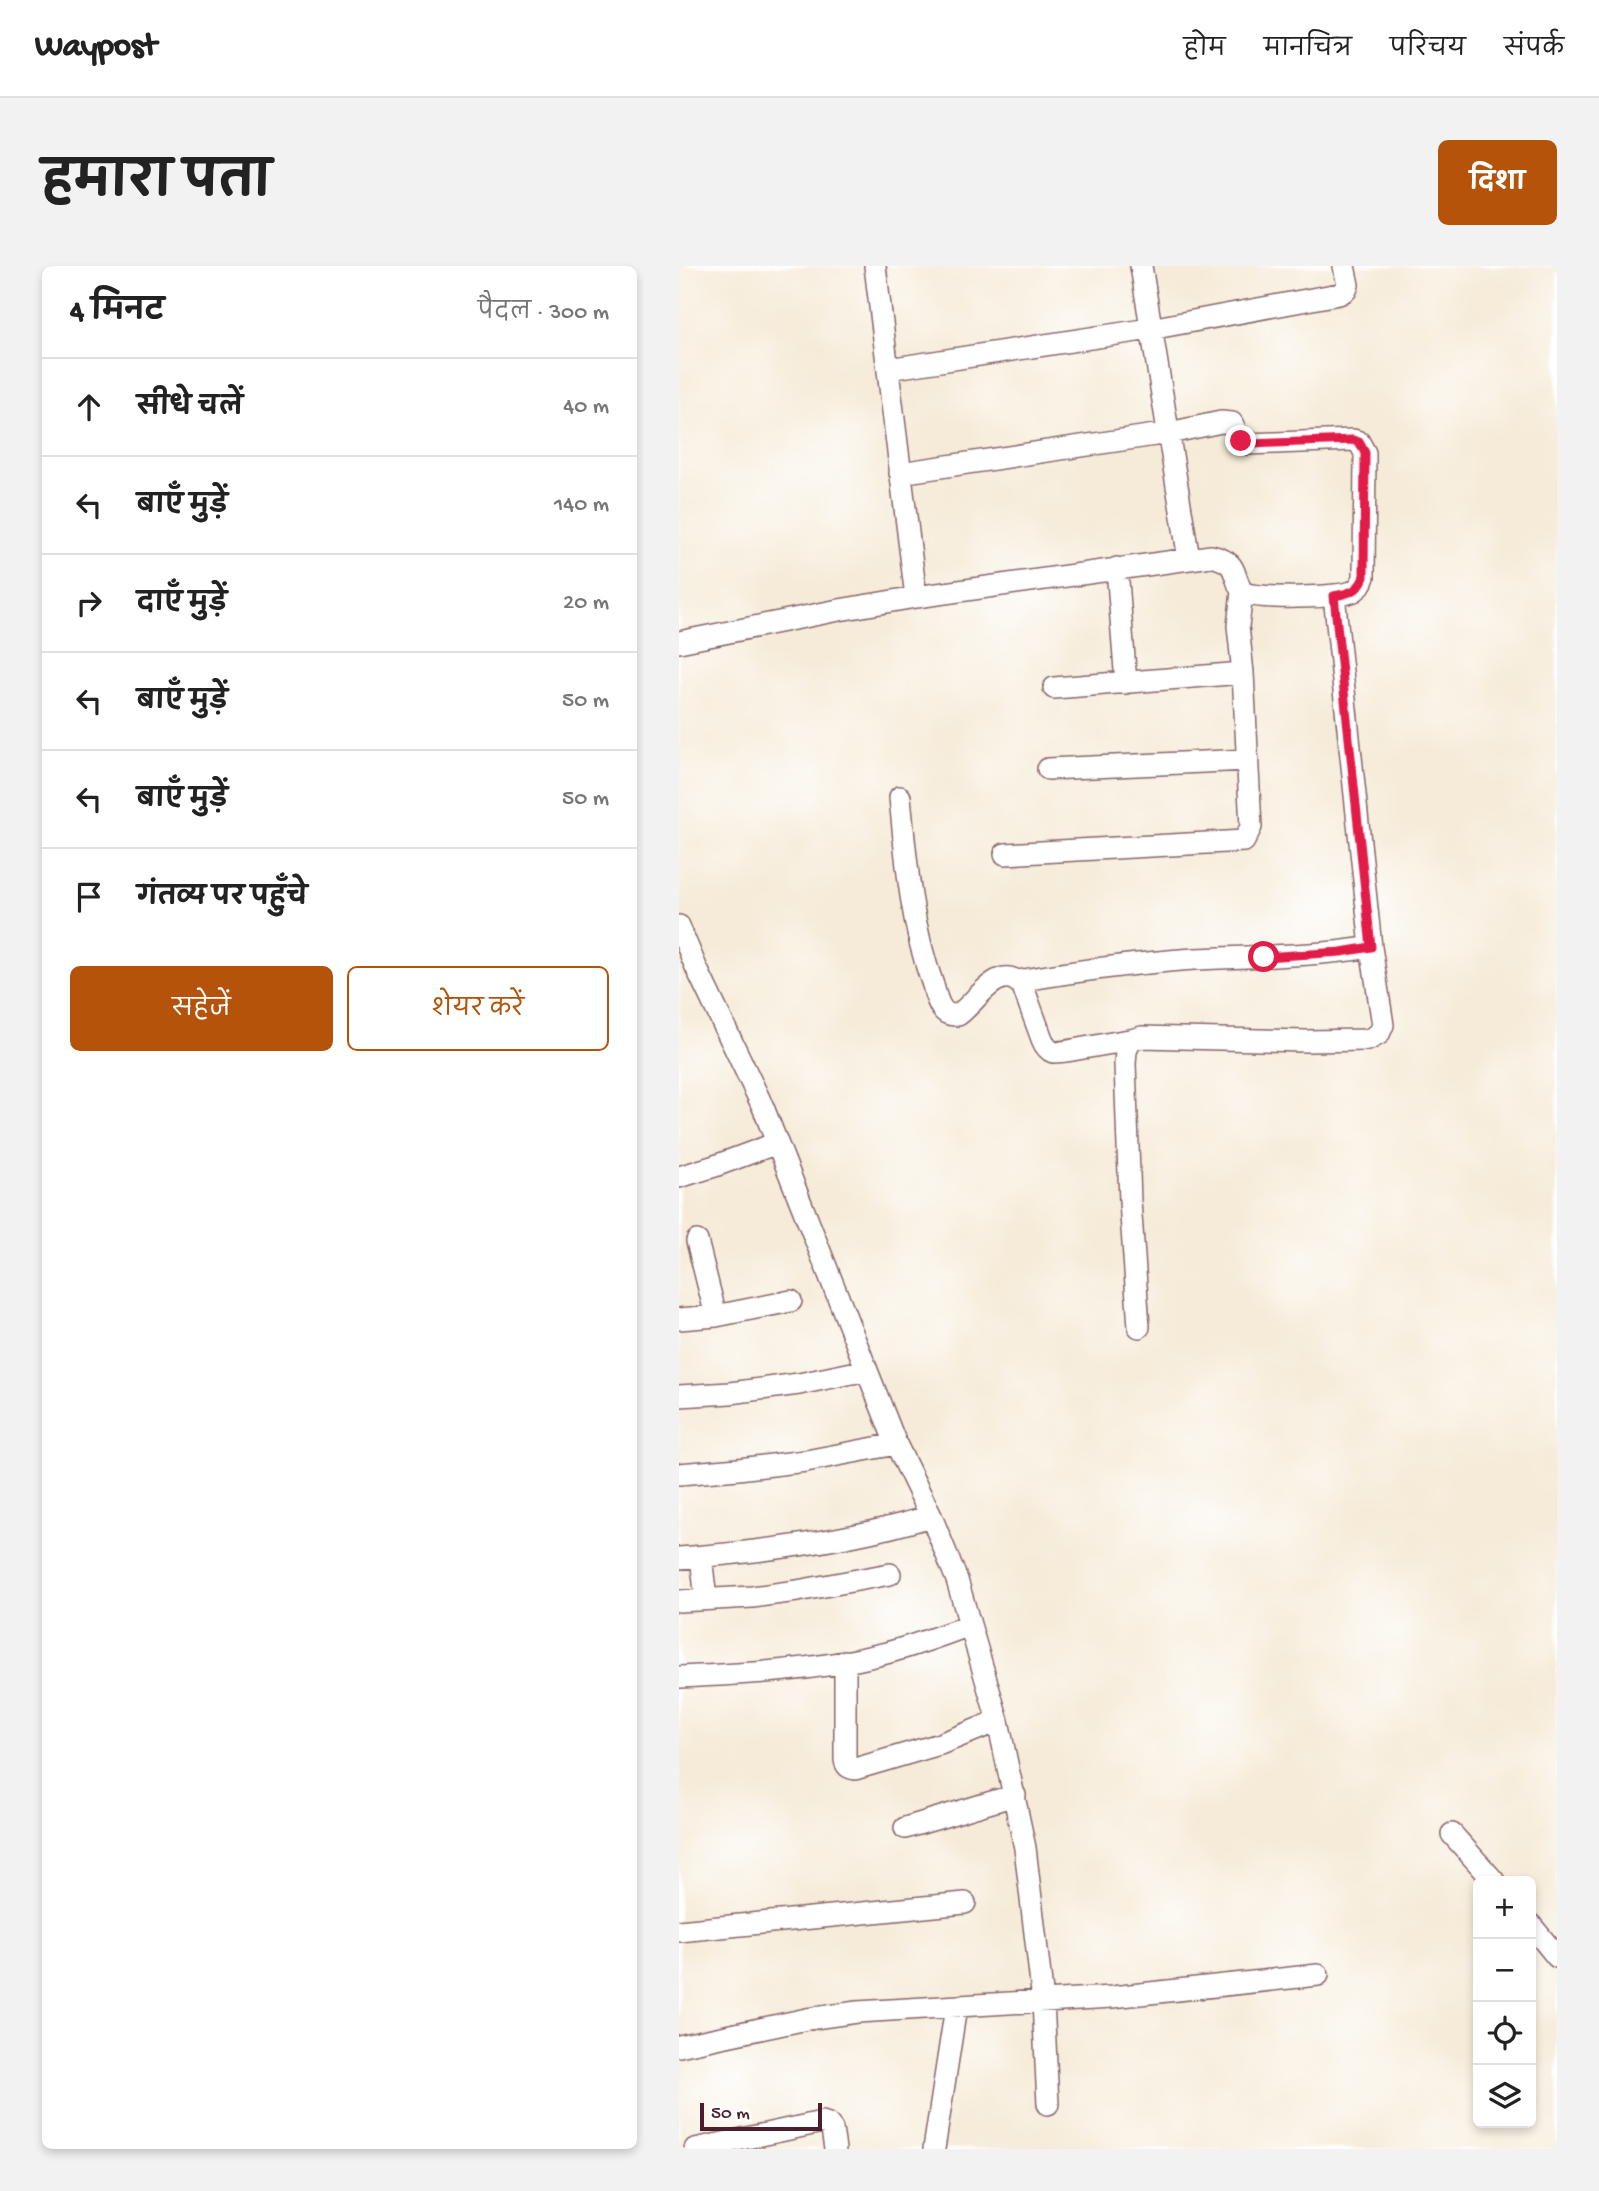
<!DOCTYPE html>
<html lang="hi">
<head>
<meta charset="utf-8">
<style>
  body { margin:0; font-family:"Gochi Hand","Playpen Sans Deva",sans-serif; background:#f2f2f2; color:#222 }
  .controls { position:absolute; right:21px; bottom:21px; display:grid; overflow:hidden; border-radius:10px; box-shadow:0 4px 10px #0003 }
  .controls button { width:63px; height:63px; display:grid; place-items:center; padding:0; border:0; border-bottom:2px solid #e0e0e0; background:#fff; color:#222; font:35px sans-serif }
  .scale { position:absolute; left:21px; bottom:18px; width:122px; box-sizing:border-box; padding-left:7px; border:4px solid #4a1f2b; border-top:0; font-size:19px; line-height:24px; white-space:nowrap; color:#4a1f2b; -webkit-text-stroke:5px #fff; paint-order:stroke }
  .stop { position:absolute; width:21px; height:21px; margin:-16px; border:5px solid #e11d48; border-radius:50%; background:#fff }
  .stop.end { background:#e11d48; border-color:#fff; box-shadow:0 2px 7px #0008 }
  .list { margin:0; padding:0; list-style:none }
  h2 { display:flex; justify-content:space-between; align-items:center; height:91px; margin:0; padding:0 28px; font-size:30px }
  h2 small { font-size:23px; font-weight:400; color:#767676 }
  .list li { display:grid; grid-template-columns:46px 1fr auto; gap:21px; align-items:center; box-sizing:border-box; height:98px; padding:0 28px; border-top:2px solid #e0e0e0 }
  .list b { display:block; font-size:26px; white-space:nowrap }
  .list em { font-size:23px; font-style:normal; color:#767676 }
  .actions { display:flex; gap:14px; padding:21px 28px }
  .actions a { flex:1; padding:16px 0; border:2px solid #b45309; border-radius:10px; text-align:center; font-size:24px; color:#b45309 }
  .actions .main { background:#b45309; color:#fff }
  .icon { flex:none; width:38px; height:38px; fill:none; stroke:currentColor; stroke-width:2; stroke-linecap:round; stroke-linejoin:round }
  .map { position:relative; flex:none; width:878px; height:1883px; overflow:hidden; border-radius:10px }
  header { display:flex; align-items:center; gap:42px; box-sizing:border-box; height:98px; padding:0 35px; background:#fff; border-bottom:2px solid #e0e0e0 }
  header strong { font-size:33px }
  nav { display:flex; gap:38px; margin-inline-start:auto; font-size:24px }
  .intro { display:flex; align-items:center; justify-content:space-between; box-sizing:border-box; height:168px; padding:0 42px }
  h1 { margin:0; font-size:49px }
  .button { padding:18px 32px; border-radius:10px; background:#b45309; color:#fff; font-size:24px; font-weight:700 }
  main { display:flex; gap:42px; padding:0 42px }
  aside { flex:1; background:#fff; border-radius:10px; box-shadow:0 4px 10px #0003 }
  .map>svg:first-child { display:block }
  .lines { fill:none; stroke-linecap:round; stroke-linejoin:round }
  .minor-casing { stroke:#866668; stroke-width:24 }
  .minor { stroke:#fff; stroke-width:21 }
  .route { stroke:#e11d48; stroke-width:9 }
</style>
</head>
<body>
<header>
<strong>Waypost</strong>
<nav><a>होम</a><a>मानचित्र</a><a>परिचय</a><a>संपर्क</a></nav>
</header>
<div class="intro"><h1>हमारा पता</h1><a class="button">दिशा</a></div>
<main>
<aside>
<h2>4 मिनट<small>पैदल · 300 m</small></h2>
<ul class="list">
<li><svg class="icon" aria-label="ahead" viewBox="0 0 24 24"><path d="M12 20V5M6 11l6-6 6 6"/></svg><div><b>सीधे चलें</b></div><em>40 m</em></li>
<li><svg class="icon" aria-label="left" viewBox="0 0 24 24"><path d="M17 20v-9H6M10 6l-5 5 5 5"/></svg><div><b>बाएँ मुड़ें</b></div><em>140 m</em></li>
<li><svg class="icon" aria-label="right" viewBox="0 0 24 24"><path d="M7 20v-9h11M14 6l5 5-5 5"/></svg><div><b>दाएँ मुड़ें</b></div><em>20 m</em></li>
<li><svg class="icon" aria-label="left" viewBox="0 0 24 24"><path d="M17 20v-9H6M10 6l-5 5 5 5"/></svg><div><b>बाएँ मुड़ें</b></div><em>50 m</em></li>
<li><svg class="icon" aria-label="left" viewBox="0 0 24 24"><path d="M17 20v-9H6M10 6l-5 5 5 5"/></svg><div><b>बाएँ मुड़ें</b></div><em>50 m</em></li>
<li><svg class="icon" aria-label="arrive" viewBox="0 0 24 24"><path d="M6 21V4h12l-3 4 3 4H6"/></svg><div><b>गंतव्य पर पहुँचे</b></div></li>
</ul>
<div class="actions"><a class="main">सहेजें</a><a>शेयर करें</a></div>
</aside>
<div class="map">
<svg width="878" height="1883" viewBox="0 0 878 1883">
  <rect width="100%" height="100%" fill="#fff"/>
  <filter id="ink" filterUnits="userSpaceOnUse"><feTurbulence type="fractalNoise" baseFrequency=".0143" numOctaves="2"/><feDisplacementMap in="SourceGraphic" scale="14" xChannelSelector="R" yChannelSelector="G"/><feConvolveMatrix kernelMatrix="1 2 1 2 8 2 1 2 1" color-interpolation-filters="sRGB"/></filter>
  <filter id="wash" filterUnits="userSpaceOnUse"><feTurbulence type="fractalNoise" baseFrequency=".00686" numOctaves="4" result="noise"/><feDisplacementMap in="SourceGraphic" scale="28" xChannelSelector="R" yChannelSelector="G"/><feGaussianBlur stdDeviation="1.57" result="paint"/><feColorMatrix in="noise" values="0 0 0 0 0 0 0 0 0 0 0 0 0 0 0 0 0 1.4 0 .05"/><feComposite in="paint" operator="in"/></filter>
  <g filter="url(#wash)">
    <rect width="100%" height="100%" fill="#f6ebd8"/>
  </g>
  <g filter="url(#ink)">
    <g class="lines">
      <g class="minor-casing">
        <path id="minor" d="M196 0 237 331
          M462 0 510 293
          M209 103 471 63 660 28 667 24 669 19 665 0
          M438 302 447 417
          M0 376 160 344 237 331 532 290C560 297 552 305 563 326 576 334 662 332 675 325 681 321 683 317 685 311L686 187 680 176 674 174 567 178 562 175 553 157 542 156 490 167 221 207
          M375 422 564 407
          M369 503 569 494
          M221 531C227 595 232 659 254 719 256 727 259 739 264 744 268 749 274 749 279 749 297 737 321 693 344 721L363 773C365 778 368 784 374 786 379 788 440 775 452 774
          M326 588 565 575 572 561 564 407 559 360 563 326
          M0 660 17 701 84 841 217 1178 252 1250 278 1314 319 1455 346 1582 364 1735 369 1838
          M339 715C397 705 456 697 515 693 574 690 633 691 692 681
          M0 911 36 900 98 877
          M18 975 37 1050
          M0 1053 37 1050 112 1035
          M460 1061 451 935 446 798 447 785 452 774 463 771 626 775 689 774 700 768 704 759 692 681 655 329
          M0 1130 51 1127 120 1118 188 1104
          M0 1208 59 1203 127 1195 217 1178
          M22 1291 27 1333
          M0 1292C85 1286 171 1275 252 1250
          M0 1335 73 1331 118 1325 211 1308
          M166 1395V1494C167 1500 170 1502 176 1503L261 1478 319 1455
          M0 1411C66 1408 134 1405 199 1389 230 1382 261 1370 291 1359
          M226 1562 336 1529
          M773 1568 815 1615
          M852 1659 878 1691
          M0 1665 286 1637
          M0 1780 128 1753 178 1746 433 1731 639 1709
          M16 1883 143 1856 149 1858 153 1863 156 1883
          M255 1883 277 1741"/>
      </g>
      <use href="#minor" class="minor"/>
    </g>
  </g>
  <g class="lines" filter="url(#ink)">
    <path class="route" d="M562 175 572 178 674 174 680 176 686 187 685 311C679 326 670 327 655 330L692 681 662 686 585 691"/>
  </g>
</svg>
<div class="controls">
<button>+</button>
<button>−</button>
<button><svg class="icon" aria-label="locate" viewBox="0 0 24 24"><circle cx="12" cy="12" r="6"/><path d="M12 2v4M12 18v4M2 12h4M18 12h4"/></svg></button>
<button><svg class="icon" aria-label="layers" viewBox="0 0 24 24"><path d="M12 4l9 5-9 5-9-5zM3 14l9 5 9-5"/></svg></button>
</div>
<div class="scale">50 m</div>
<div class="stop" style="left:585px;top:691px"></div>
<div class="stop end" style="left:562px;top:175px"></div>
</div>
</main>
</body>
</html>
